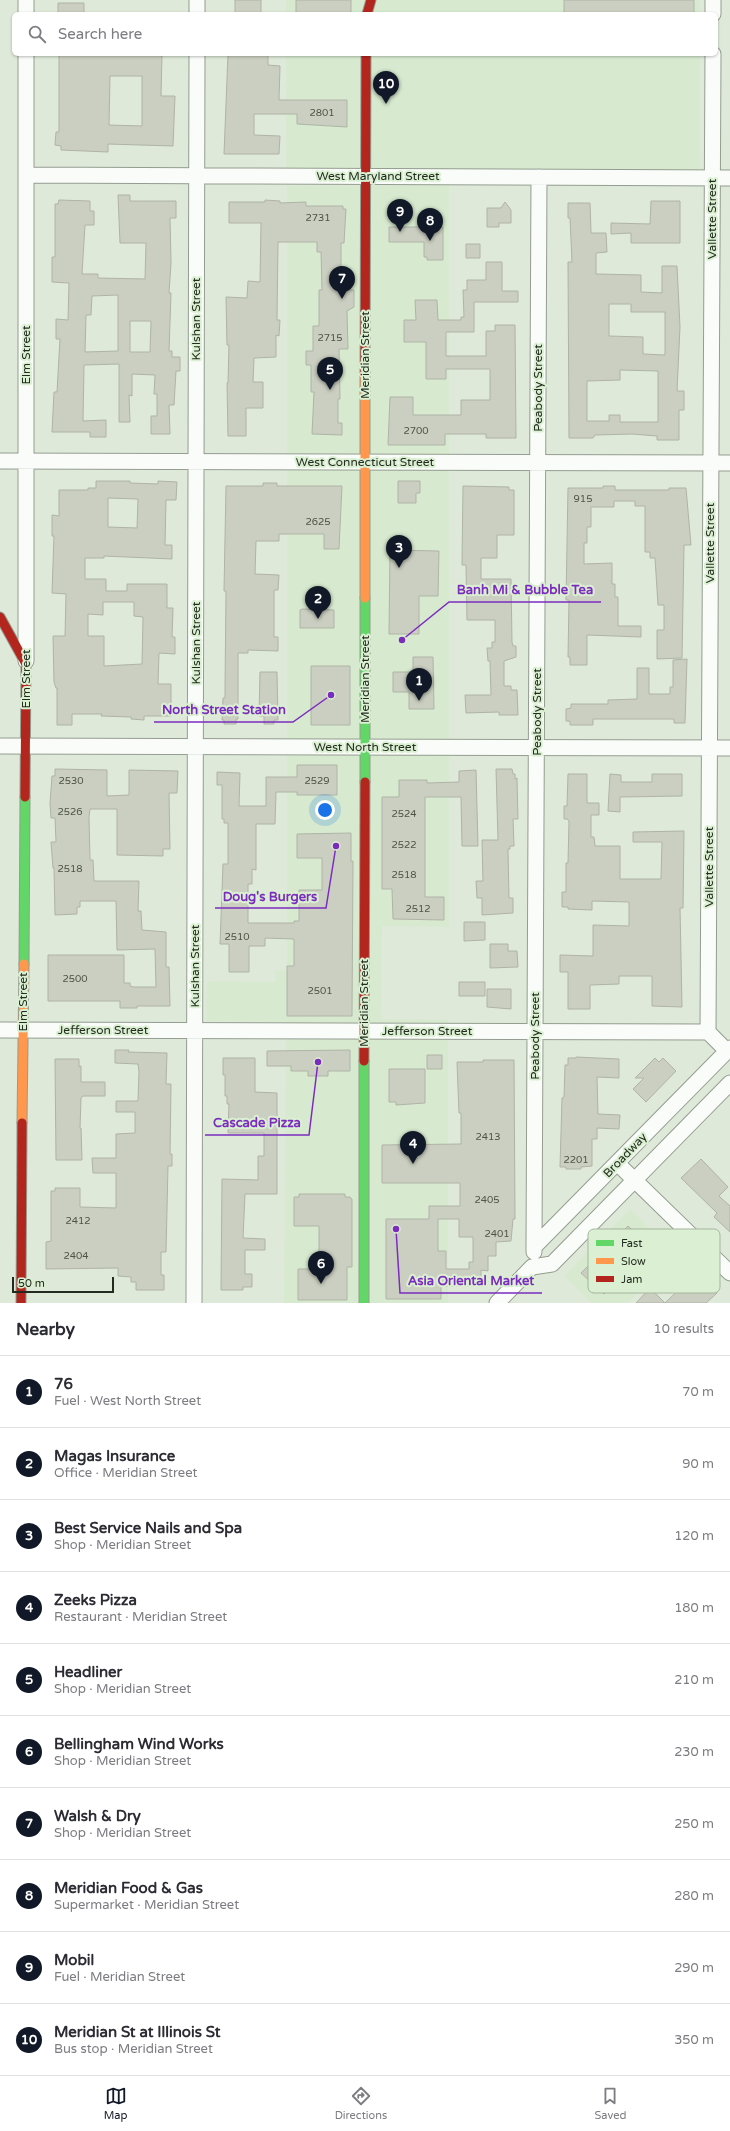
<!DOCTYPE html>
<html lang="en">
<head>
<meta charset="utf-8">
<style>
  body { margin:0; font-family:"Varela Round",sans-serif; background:#f2f2f3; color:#2b2b33 }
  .scale { position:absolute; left:12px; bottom:10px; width:102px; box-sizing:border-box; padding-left:4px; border:2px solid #232b20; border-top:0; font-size:11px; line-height:14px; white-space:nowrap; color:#232b20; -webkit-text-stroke:3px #dbf0d2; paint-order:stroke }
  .you { position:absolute; left:325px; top:810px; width:14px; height:14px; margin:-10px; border:3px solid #fff; border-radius:50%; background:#1a73e8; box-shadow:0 0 0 6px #1a73e833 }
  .badge { display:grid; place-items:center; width:26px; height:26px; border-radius:50%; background:#111827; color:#fff; font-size:13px; font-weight:700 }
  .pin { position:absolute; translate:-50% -33px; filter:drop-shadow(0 1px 2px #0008) }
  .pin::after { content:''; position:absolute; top:21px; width:14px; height:12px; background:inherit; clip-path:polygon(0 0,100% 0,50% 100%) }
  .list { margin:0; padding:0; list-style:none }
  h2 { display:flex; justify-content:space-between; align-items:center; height:52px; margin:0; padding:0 16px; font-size:17px }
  h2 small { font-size:13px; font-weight:400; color:#7c7c81 }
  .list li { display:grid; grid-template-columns:26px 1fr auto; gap:12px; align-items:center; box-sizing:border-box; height:72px; padding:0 16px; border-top:1px solid #e1e1e2 }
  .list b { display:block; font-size:15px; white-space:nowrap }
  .list p { margin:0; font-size:13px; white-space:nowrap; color:#7c7c81 }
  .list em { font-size:13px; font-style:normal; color:#7c7c81 }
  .icon { flex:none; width:22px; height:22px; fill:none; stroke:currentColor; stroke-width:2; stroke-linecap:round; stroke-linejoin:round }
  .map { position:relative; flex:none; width:730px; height:1303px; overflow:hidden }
  .search { position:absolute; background:#fff; box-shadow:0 1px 3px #0004; left:12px; right:12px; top:12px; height:44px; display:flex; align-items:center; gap:10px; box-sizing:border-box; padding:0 14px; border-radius:6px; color:#7c7c81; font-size:15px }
  .sheet { height:772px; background:#fff }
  nav { display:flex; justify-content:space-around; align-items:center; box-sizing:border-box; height:56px; border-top:1px solid #e1e1e2; background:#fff; font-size:11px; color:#7c7c81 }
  nav a { display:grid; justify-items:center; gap:2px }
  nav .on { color:#111827 }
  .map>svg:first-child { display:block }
  .built { fill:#d7eacf }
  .building { fill:#cbcfc1; stroke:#afb4a6; fill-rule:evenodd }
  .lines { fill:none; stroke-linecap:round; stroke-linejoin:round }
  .street-casing { stroke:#949d90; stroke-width:17 }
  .fast-casing { stroke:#949d90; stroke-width:11 }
  .slow-casing { stroke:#949d90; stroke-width:11 }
  .jam-casing { stroke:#949d90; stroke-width:11 }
  .street { stroke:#fafcf9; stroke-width:15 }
  .fast { stroke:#63d668; stroke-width:9 }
  .slow { stroke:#ff974d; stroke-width:9 }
  .jam { stroke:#b3261e; stroke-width:9 }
  .labels { text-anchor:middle; stroke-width:4; stroke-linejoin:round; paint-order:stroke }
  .number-label { font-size:10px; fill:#4d5448 }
  .street-label { font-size:12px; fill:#232b20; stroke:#dbf0d2 }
  .key { fill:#dbf0d2; stroke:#a4b59d; stroke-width:1 }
  .key-label { font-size:11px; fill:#232b20 }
  .leader { fill:none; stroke:#7b2cbf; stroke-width:1.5 }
  .callout-dot { fill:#7b2cbf; stroke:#dbf0d2; stroke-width:1.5 }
  .callout-label { font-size:13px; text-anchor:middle; font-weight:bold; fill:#7b2cbf; stroke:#dbf0d2; stroke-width:4; stroke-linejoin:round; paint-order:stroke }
</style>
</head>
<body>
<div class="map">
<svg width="730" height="1303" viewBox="0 0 730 1303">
  <rect width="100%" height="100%" fill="#dee9d9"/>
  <path class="built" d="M286 0H700V14H286Z
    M286 54H700V172L286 168Z
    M449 185V927L382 926 381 1019 448 1020V1303H284L286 1022 206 1021 207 981 275 982V970L287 971V186Z
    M630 1209 676 1254 628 1303H592L564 1276Z"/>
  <path class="building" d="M235 0H261V14H235Z
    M296 0H351V14H296Z
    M564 0H694V14H564Z
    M58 3H84V14H58Z
    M59 54H162L161 96H175L173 146 108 144V152L61 150V146L55 145 56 132H59ZM110 76H142V126L109 125Z
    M228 54H268V65L280 66 279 100H347V127L297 124V114H254V135L280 136 279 154H224Z
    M118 195H130V201H176V218H170L171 263 169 293H171L169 351H172V357H180V371H176L174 405H169L170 434H151V416H157V394H154L155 375 132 374V396L129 395 130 422H119V364L84 365 83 421 106 420V437H90V432H52L54 392H57L60 339H56V319L68 320 69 283 52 282V257H55V204H58L59 200 90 201V211H94V225H85L82 274H98V278L145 279 146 243H120ZM118 295V351L85 352 86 315H91L92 296ZM130 321H151L150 352H130Z
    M265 200 280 201V203L306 202V206H343V209H346L344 243H341V267H343L344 290H354V307L347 311 348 349H339L340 399H338V423H342V435L312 434 314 392H311V365H306V351H313V326H319V290H322L321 252H317V242H278L277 320H280L279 336 276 335V357L254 358 253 382H263V408H246V436H228L227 383H228L229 345H227L226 297 247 298 248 281 260 282 261 223H229V202H265Z
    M651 201H680V243H631V233L611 234V223L650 224Z
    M505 202 511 210V223H499V227H487V208H501Z
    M568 203H590L591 233H606L607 252 596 253V274L641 275V292L662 293V266H677L680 327 677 391H684V410H679V440H657V436L632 434 595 435 593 438H569L568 262H572L570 218H568ZM609 304H631V312H665V355L643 354V337L609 336ZM620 370 658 371V422H620V415H609V421H587V381L620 380Z
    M389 227H443V260H427V257H424V242H389Z
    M466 244H480V258H466Z
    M486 262H502V291H518V302H474V332H446V356H486V331H495V325H515L516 438H486V434H445V445H388L390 397H413V415H461V400H490V369H446V379H426V342H404V320H416L415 300H437L438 320H461V317H464L463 290H467V280H486Z
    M96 481H130V483L158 484V481L177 482 176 500H166L165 545H172V559L104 556V558H85V579H106V591H127V584H167V608H173L172 637H175V654L159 653 158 684H171V716H144V720L131 719V717L101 716 102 714H72V725H57V688H56L54 682 53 636H65L66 594 52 593 54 536H52V515L59 516V490H88V488H96ZM108 498 138 499 137 528 108 527ZM103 602H134V616L143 617 142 664 104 666V636H88V614L103 615Z
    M398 481H420V493H416V503H398Z
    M263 483H277V486H342L339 549H324V534H279V541H256L255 574 279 575 278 590H274V637H278V651L248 650V653H238V719H236V724H224V720H222L223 698H225V690L226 591H224L226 486H263Z
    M463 486 509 487V490H514V535H497V558H481V579H511L512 642 513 646H516V657L504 661V686H511V690H517L518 715H499V712L466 713 465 695H491L490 661H488L487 648H492V642H495V620H467L466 565H462Z
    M603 486H615V490H669V488H686L691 545H684L682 658 657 659V630H664V605H658L655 558H650V552H645V506H635V501H614V507H591V527H587V543H584V564L612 563V584H615V597H618V626H641V637L587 635V665H570V657H568L569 600H566L568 488H603Z
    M390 550 439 551 438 596H419V634H389Z
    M302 609 334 610V628H300V610Z
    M413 657H433L434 709H409V692H393V672H413Z
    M687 659 685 723H674V719H593V725H570V721H566V709L571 708V704H608V700L637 699V668H649V694H670V687H673V660Z
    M311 666H350V725H311Z
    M260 672H277L278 720H274V724H264V716H259Z
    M297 765H337V795H297V792H276L275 824H256V870L252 869V884H248V923H294V921H299V890H322V858H297V834L351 833V861H353L352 1016H287V966H294V939L265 938V946H249V972H229V944H220L223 864H228V823H224V819H222V785H217V772L240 773 239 806H266V777H297Z
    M55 769 107 770V796L129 795V770L178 771 177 793H169L170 849H163V856L117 855V809H90L89 817 90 860H93L94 881H139L138 911H141L142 930 166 932V967H169L170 1006H137V1008H120V1001H48V955H124V983H130V986L134 987H156L155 949 117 950 116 901H80V907H77V914L55 915 54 868H53L51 842H56L55 818H51L50 803 52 776H55Z
    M496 769H512L513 774H515V779L517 778 518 819H513L514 846H510V849H508L509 898H513V913L482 915V898H477L476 881H483L482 840H498Z
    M476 770 478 846H462L461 797H425V897H444V920L393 919 392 889H382V797H399V780H427V783L459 782V771Z
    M568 774H587V803H599V815H591V837H594L595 846H620V879H661L662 842H633V832L684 831 683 908H680L682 1007 652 1006V976H619V984L590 985V1009H568V972H560V955L593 956V925L629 926V902L592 901V910L568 909V907H562V892H566V863H568L569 821 567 819H564V806H567Z
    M610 774 621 775V782H652V774H682V796L620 797V812L608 811Z
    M464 922H485V940L464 941Z
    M490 944H508V951H517L518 967 490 968Z
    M459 982H485V996H459Z
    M487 989H511V1009L487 1007Z
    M115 1050H129L128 1052 167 1053 166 1084H171L170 1154H172V1166H168L166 1252H161V1275H164V1290H136V1282H131V1277L118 1276V1268L46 1269V1242L51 1241V1191H55V1188H80V1207L116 1208V1173H93L92 1158H116V1134L135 1133V1112H116V1101H138L139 1072 138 1064 115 1063Z
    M350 1050V1071H328V1076H308V1071H291V1066H267V1051Z
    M427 1055H442V1069H427Z
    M576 1057 619 1059V1078L597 1077 598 1114 620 1115 619 1129 597 1128V1139H592V1166L581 1167V1169H566V1167H560L562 1098 564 1097 565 1065H568V1058H576Z
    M223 1058H255V1092L277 1093V1194H245L243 1238 265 1239V1250H245V1274H252V1287H243V1290H221L222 1179 258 1180V1156H264V1133H228L229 1104H227V1096H225V1075H223Z
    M655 1058 659 1062 663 1058 676 1071 646 1102 633 1089 644 1078H635Z
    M55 1059H79V1067L81 1066V1082H105V1096H83L81 1098 80 1128H81L82 1160H56Z
    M483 1060H514L515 1219H513L511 1241 496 1242V1256H488V1271L481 1270V1278H474V1286H441V1299H386V1219H429V1206H460V1183H382V1145L461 1144V1113H459L457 1062H483ZM438 1219H459V1237H473V1262H469V1269H446V1251H438Z
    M389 1069H425V1103L396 1105V1102H389Z
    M701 1159 728 1187 719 1196 730 1206V1232L714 1217 717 1213 681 1178Z
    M299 1194H345V1197H350L352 1199V1267H347V1300H298V1269H319V1226H294V1197H299Z
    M628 1226 641 1238 637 1242 639 1244 629 1253 631 1255 626 1260 628 1264 618 1277 619 1278 604 1294 581 1273Z
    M697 1272 717 1293 706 1303H665Z
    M650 1288 665 1303H636Z"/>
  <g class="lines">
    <g class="street-casing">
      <path id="street" d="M26 14V0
        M197 14V0
        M713 14V0
        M26 175 730 178
        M0 461 730 463
        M26 661V54
        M0 746 730 748
        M0 1030 708 1032 727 1051
        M708 1032 713 54
        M617 1163 730 1273
        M534 1247 539 177
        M534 1252V1247L730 1048
        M194 1303 197 54
        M497 1303 532 1267 552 1264 730 1083"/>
    </g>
    <g class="fast-casing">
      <path id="fast" d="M365 782V598
        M24 964 25 797
        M364 1303V1061"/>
    </g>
    <g class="slow-casing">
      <path id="slow" d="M365 598V374
        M22 1123 24 964"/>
    </g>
    <g class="jam-casing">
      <path id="jam" d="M367 14 371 0
        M365 374 366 54
        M0 617 26 664 25 797
        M364 1061 365 782
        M21 1303 22 1123"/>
    </g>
    <use href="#street" class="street"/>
    <use href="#fast" class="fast"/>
    <use href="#slow" class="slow"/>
    <use href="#jam" class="jam"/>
  </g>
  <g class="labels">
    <g class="number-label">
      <text x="322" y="116">2801</text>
      <text x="318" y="221">2731</text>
      <text x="330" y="341">2715</text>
      <text x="416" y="434">2700</text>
      <text x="583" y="502">915</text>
      <text x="318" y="525">2625</text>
      <text x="71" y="784">2530</text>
      <text x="317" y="784">2529</text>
      <text x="70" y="815">2526</text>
      <text x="404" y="817">2524</text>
      <text x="404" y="848">2522</text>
      <text x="70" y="872">2518</text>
      <text x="404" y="878">2518</text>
      <text x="418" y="912">2512</text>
      <text x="237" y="940">2510</text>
      <text x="75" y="982">2500</text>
      <text x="320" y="994">2501</text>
      <text x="488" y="1140">2413</text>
      <text x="576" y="1163">2201</text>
      <text x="487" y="1203">2405</text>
      <text x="78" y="1224">2412</text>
      <text x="497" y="1237">2401</text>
      <text x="76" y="1259">2404</text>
    </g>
    <g class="street-label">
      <text x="378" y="180">West Maryland Street</text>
      <text transform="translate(712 219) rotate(-90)" y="4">Vallette Street</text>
      <text transform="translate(196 319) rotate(-90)" y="4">Kulshan Street</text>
      <text transform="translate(26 355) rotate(-90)" y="4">Elm Street</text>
      <text transform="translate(365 355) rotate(-90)" y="4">Meridian Street</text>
      <text transform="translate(538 388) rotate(-90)" y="4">Peabody Street</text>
      <text x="365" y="466">West Connecticut Street</text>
      <text transform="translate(710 543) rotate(-90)" y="4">Vallette Street</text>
      <text transform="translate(196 643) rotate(-90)" y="4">Kulshan Street</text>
      <text transform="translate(26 679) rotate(-90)" y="4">Elm Street</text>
      <text transform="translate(365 679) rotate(-90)" y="4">Meridian Street</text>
      <text transform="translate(537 712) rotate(-90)" y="4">Peabody Street</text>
      <text x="365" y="751">West North Street</text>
      <text transform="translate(709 867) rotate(-90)" y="4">Vallette Street</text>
      <text transform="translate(195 966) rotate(-90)" y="4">Kulshan Street</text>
      <text transform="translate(23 1002) rotate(-90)" y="4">Elm Street</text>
      <text transform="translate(364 1003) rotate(-90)" y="4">Meridian Street</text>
      <text x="103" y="1034">Jefferson Street</text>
      <text x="427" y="1035">Jefferson Street</text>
      <text transform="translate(535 1036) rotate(-90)" y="4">Peabody Street</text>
      <text transform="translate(625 1155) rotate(-46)" y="4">Broadway</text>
    </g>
  </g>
  <rect x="588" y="1229" width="132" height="64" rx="6" class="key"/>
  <rect x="596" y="1240" width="18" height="6" fill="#63d668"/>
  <rect x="596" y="1258" width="18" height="6" fill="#ff974d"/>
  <rect x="596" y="1276" width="18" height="6" fill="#b3261e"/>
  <g class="key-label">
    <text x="621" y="1247">Fast</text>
    <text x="621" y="1265">Slow</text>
    <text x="621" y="1283">Jam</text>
  </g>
  <path class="leader" d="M402 640L449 602H601M331 695L293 722H154M336 846L326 908H215M318 1062L309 1135H205M396 1229L400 1293H542"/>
  <g class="callout-dot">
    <circle cx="402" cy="640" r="4"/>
    <circle cx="331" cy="695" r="4"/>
    <circle cx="336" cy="846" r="4"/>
    <circle cx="318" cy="1062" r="4"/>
    <circle cx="396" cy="1229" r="4"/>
  </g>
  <g class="callout-label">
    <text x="525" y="594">Banh Mi &amp; Bubble Tea</text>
    <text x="224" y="714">North Street Station</text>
    <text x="270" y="901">Doug's Burgers</text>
    <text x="257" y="1127">Cascade Pizza</text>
    <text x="471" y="1285">Asia Oriental Market</text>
  </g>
</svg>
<div class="scale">50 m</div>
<div class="you"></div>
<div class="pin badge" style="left:419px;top:701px">1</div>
<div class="pin badge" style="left:318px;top:619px">2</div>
<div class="pin badge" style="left:399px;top:568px">3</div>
<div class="pin badge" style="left:413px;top:1164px">4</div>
<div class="pin badge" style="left:330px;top:390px">5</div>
<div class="pin badge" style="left:321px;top:1284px">6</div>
<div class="pin badge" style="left:342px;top:299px">7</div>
<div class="pin badge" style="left:430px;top:241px">8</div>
<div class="pin badge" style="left:400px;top:232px">9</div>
<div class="pin badge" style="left:386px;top:104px">10</div>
<div class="search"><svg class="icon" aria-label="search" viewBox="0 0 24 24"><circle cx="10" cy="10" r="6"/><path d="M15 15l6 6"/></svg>Search here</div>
</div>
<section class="sheet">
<h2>Nearby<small>10 results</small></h2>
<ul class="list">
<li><span class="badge">1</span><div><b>76</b><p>Fuel · West North Street</p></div><em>70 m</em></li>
<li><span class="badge">2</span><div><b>Magas Insurance</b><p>Office · Meridian Street</p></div><em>90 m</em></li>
<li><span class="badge">3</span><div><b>Best Service Nails and Spa</b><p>Shop · Meridian Street</p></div><em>120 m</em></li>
<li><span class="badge">4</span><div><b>Zeeks Pizza</b><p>Restaurant · Meridian Street</p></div><em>180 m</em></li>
<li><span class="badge">5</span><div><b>Headliner</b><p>Shop · Meridian Street</p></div><em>210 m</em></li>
<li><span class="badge">6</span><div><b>Bellingham Wind Works</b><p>Shop · Meridian Street</p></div><em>230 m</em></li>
<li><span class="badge">7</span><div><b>Walsh &amp; Dry</b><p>Shop · Meridian Street</p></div><em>250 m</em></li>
<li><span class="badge">8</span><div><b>Meridian Food &amp; Gas</b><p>Supermarket · Meridian Street</p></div><em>280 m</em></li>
<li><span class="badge">9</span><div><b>Mobil</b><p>Fuel · Meridian Street</p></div><em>290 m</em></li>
<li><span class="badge">10</span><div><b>Meridian St at Illinois St</b><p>Bus stop · Meridian Street</p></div><em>350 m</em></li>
</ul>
</section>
<nav>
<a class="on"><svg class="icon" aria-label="map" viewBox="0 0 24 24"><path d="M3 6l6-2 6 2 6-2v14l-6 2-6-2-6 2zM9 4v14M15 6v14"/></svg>Map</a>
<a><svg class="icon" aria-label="directions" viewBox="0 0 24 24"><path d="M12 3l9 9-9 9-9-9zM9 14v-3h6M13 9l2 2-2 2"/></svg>Directions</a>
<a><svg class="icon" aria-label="saved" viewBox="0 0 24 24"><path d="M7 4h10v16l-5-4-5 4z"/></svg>Saved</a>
</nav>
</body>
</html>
